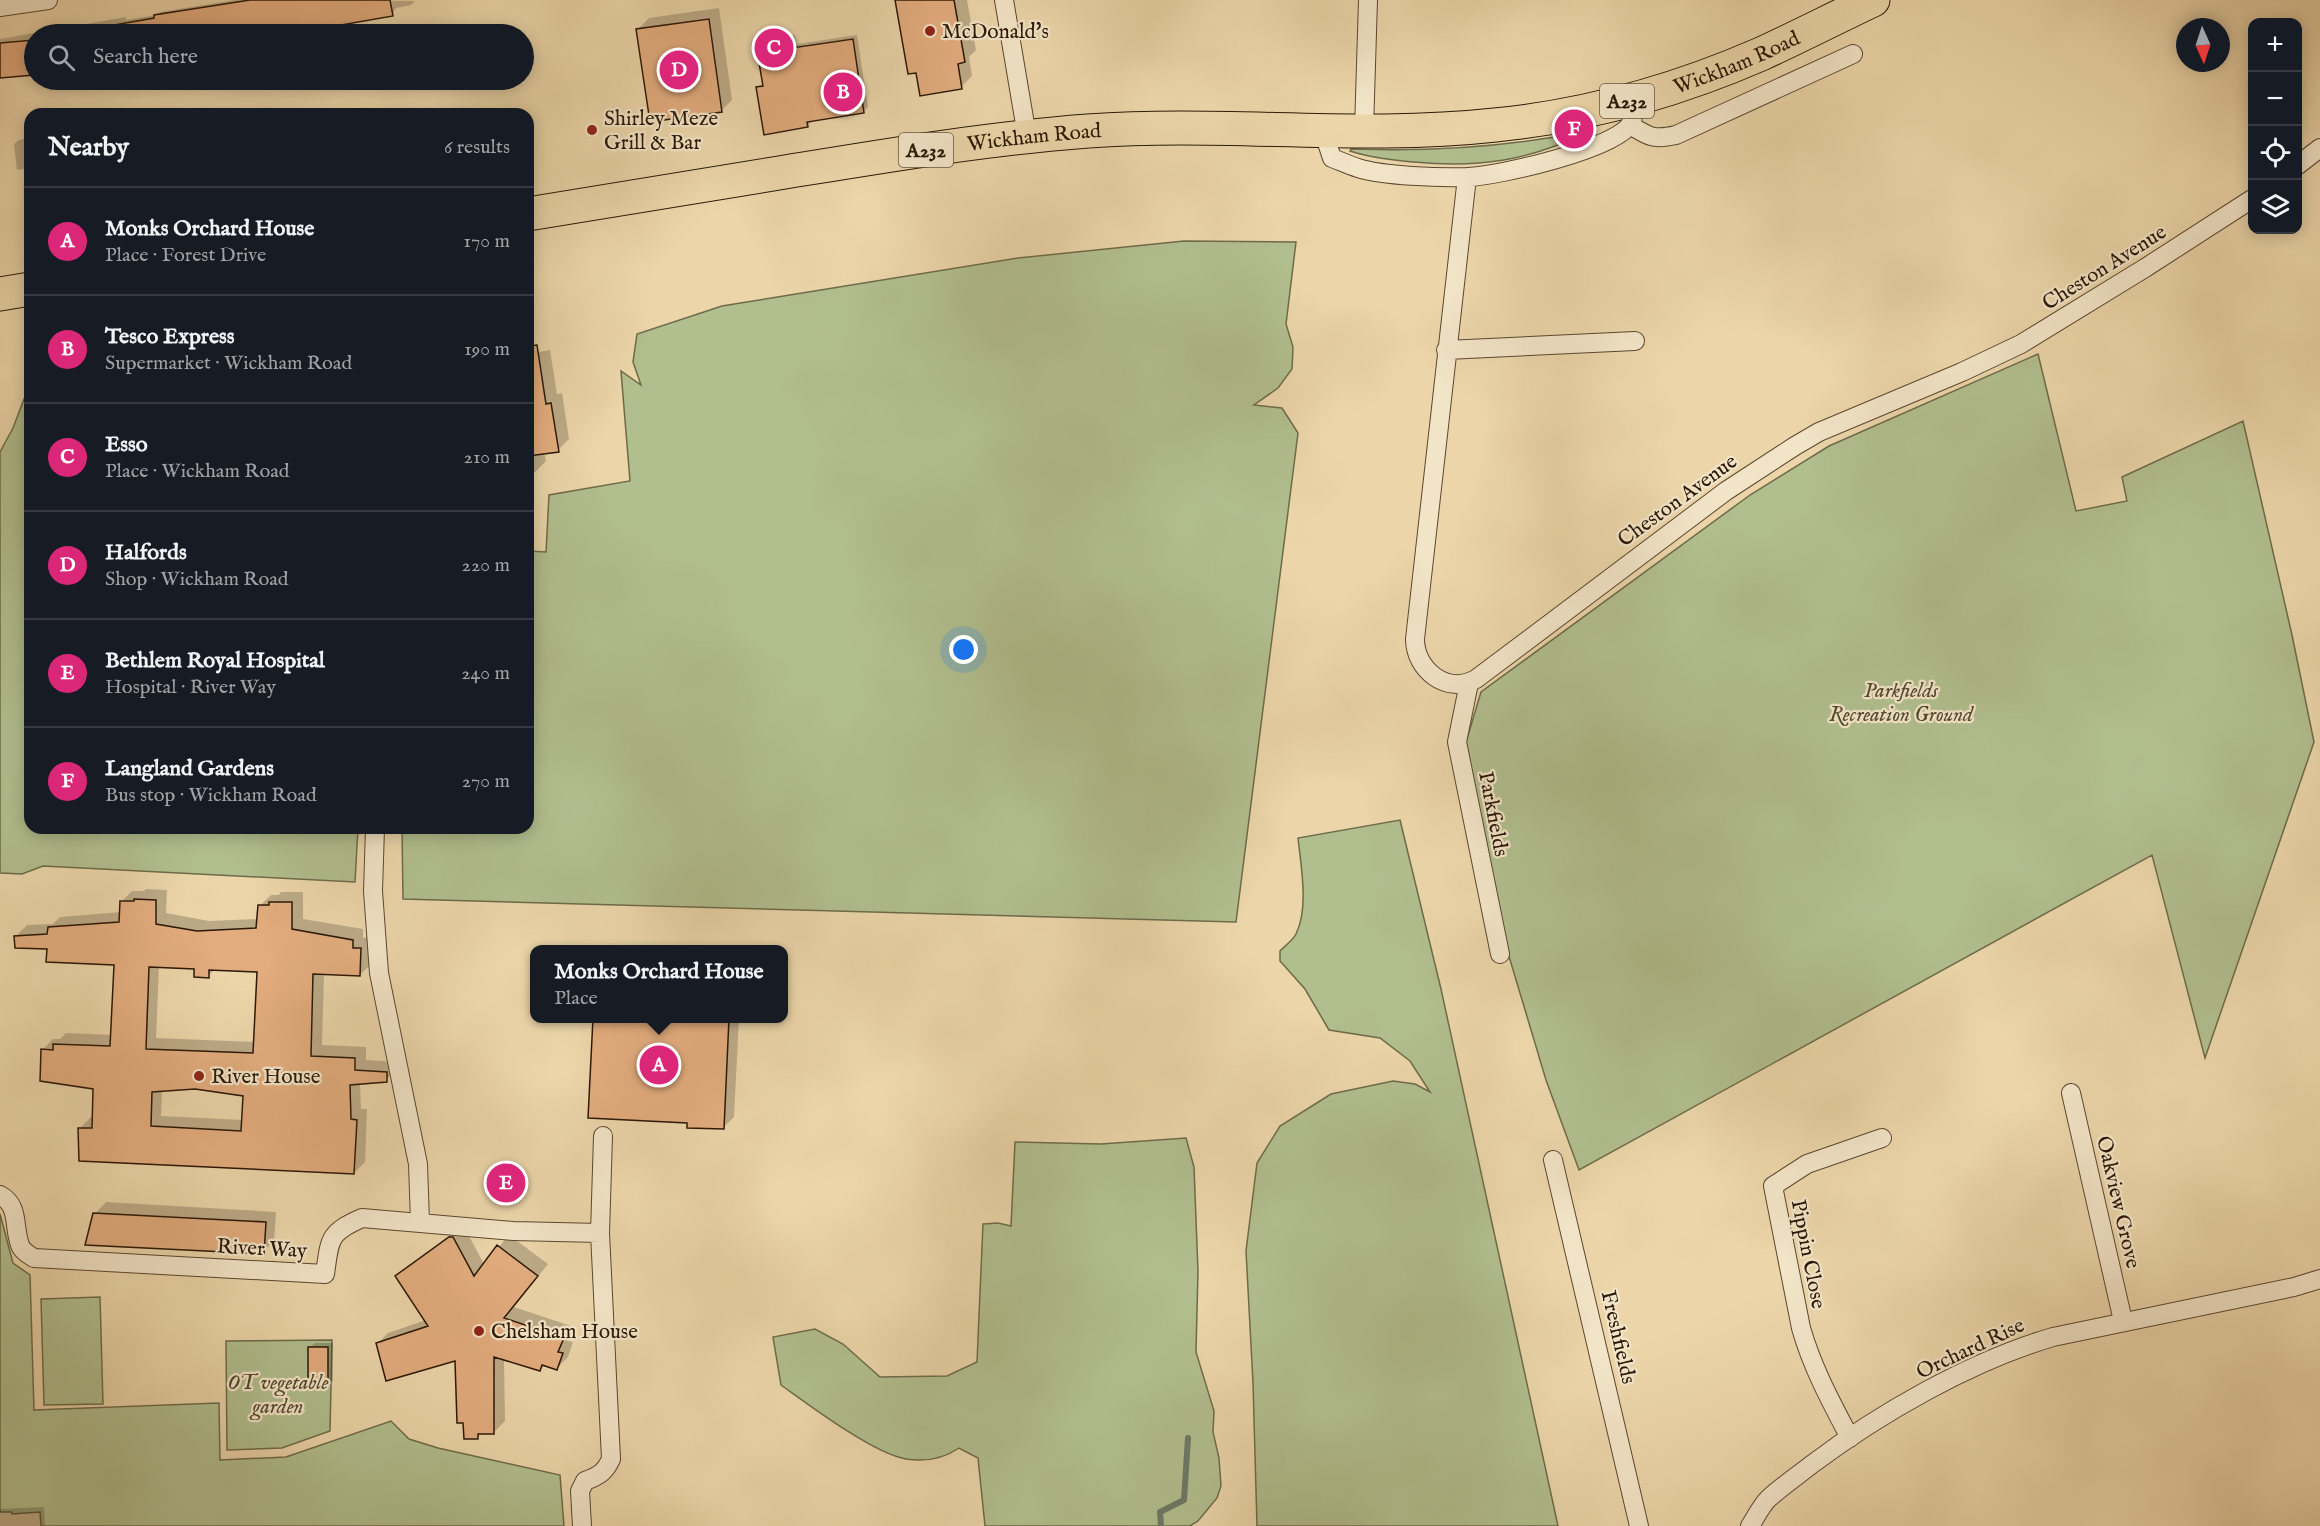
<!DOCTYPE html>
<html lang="en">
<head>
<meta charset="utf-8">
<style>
  body { margin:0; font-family:"IM FELL English",serif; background:#20242c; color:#f1f3f6 }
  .controls { position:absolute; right:18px; top:18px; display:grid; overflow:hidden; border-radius:12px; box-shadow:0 3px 15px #0003 }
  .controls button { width:54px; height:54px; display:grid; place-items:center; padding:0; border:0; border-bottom:2px solid #363941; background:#171b24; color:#f1f3f6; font:30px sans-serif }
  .compass { position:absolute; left:2176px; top:18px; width:54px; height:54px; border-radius:50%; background:#171b24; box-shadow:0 3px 15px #0003; rotate:177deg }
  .you { position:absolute; left:964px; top:650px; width:21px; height:21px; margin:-15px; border:4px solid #fff; border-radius:50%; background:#1a73e8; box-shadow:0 0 0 9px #1a73e833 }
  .badge { display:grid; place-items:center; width:39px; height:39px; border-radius:50%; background:#db2777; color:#fff; font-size:20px; font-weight:700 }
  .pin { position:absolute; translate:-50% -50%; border:3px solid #fff; box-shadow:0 2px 6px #0006 }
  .popup { position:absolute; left:530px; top:945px; width:258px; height:78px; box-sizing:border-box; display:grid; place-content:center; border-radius:12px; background:#171b24; filter:drop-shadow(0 2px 4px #0005); font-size:20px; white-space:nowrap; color:#9ea1a6 }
  .popup b { font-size:22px; color:#f1f3f6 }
  .popup::after { content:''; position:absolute; left:50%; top:100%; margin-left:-12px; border:12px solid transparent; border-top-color:#171b24 }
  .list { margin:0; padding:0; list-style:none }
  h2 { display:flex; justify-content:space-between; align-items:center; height:78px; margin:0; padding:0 24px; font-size:26px }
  h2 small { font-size:20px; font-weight:400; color:#9ea1a6 }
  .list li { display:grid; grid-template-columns:39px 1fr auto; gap:18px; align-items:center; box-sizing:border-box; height:108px; padding:0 24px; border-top:2px solid #363941 }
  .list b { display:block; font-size:22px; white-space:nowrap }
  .list p { margin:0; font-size:20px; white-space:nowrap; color:#9ea1a6 }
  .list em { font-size:20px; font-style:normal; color:#9ea1a6 }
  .icon { flex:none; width:33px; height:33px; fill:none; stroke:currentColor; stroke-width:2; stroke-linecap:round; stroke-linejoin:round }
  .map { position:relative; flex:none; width:2320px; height:1526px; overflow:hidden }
  .search { position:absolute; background:#171b24; box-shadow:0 3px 15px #0003; left:24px; top:24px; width:510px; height:66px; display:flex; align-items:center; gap:15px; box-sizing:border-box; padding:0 21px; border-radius:33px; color:#9ea1a6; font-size:22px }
  .panel { position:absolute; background:#171b24; box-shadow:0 3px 15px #0003; left:24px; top:108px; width:510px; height:726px; border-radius:18px }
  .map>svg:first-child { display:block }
  .green { fill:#b1be8e; stroke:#6e6b4a; stroke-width:1.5 }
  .shadow { fill:#0003; fill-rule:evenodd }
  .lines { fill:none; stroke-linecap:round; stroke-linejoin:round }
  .stream { stroke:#6c7967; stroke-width:6 }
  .building { fill:#e2ac7e; stroke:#2b1807; stroke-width:1.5; fill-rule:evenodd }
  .street-casing { stroke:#5b4730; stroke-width:20 }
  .highway-casing { stroke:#2b1807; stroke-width:35 }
  .street { stroke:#f2e4c7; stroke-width:18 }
  .highway { stroke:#ebd5a9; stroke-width:33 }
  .poi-dot { fill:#8f2418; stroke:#f2e4c7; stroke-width:2 }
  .labels { text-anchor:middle; stroke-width:4.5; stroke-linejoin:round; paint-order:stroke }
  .shield { fill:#f2e4c7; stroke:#675541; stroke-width:1.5 }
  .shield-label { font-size:20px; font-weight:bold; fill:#2b1807 }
  .poi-label { font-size:21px; fill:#2b1807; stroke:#f2e4c7; text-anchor:start }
  .street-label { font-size:21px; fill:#2b1807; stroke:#f2e4c7 }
  .park-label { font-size:21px; font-style:italic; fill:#534a30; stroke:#f2e4c7 }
</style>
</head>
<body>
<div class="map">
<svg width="2320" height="1526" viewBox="0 0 2320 1526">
  <rect width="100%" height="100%" fill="#ebd5a9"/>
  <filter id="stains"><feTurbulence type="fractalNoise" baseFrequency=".00333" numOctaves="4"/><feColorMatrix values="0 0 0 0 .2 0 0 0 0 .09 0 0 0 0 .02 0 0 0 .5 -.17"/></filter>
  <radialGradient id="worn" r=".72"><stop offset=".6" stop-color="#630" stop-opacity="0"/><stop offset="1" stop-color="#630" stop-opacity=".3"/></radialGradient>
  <path class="green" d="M1583 132 1586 133C1527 161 1479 168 1414 162 1393 160 1371 158 1350 151L1351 149C1430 152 1506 147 1583 132Z
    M1184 241 1296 242 1286 324 1293 347 1292 369 1278 388 1254 405 1282 408 1298 433 1236 922 403 899 402 828H528V551L546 552 549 495 630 481 621 371 641 385 633 362 637 334 722 306 1018 258Z
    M2038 354 2076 511 2127 501 2122 477 2243 421 2292 635 2314 742 2205 1058 2152 855 1579 1170 1546 1080 1508 953 1466 742 1481 692 1750 495 1829 446Z
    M30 391V828H358L355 882 43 866 22 874 0 873V452L13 428 26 394Z
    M1400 820 1441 989 1558 1526H1257L1253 1383 1246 1251 1257 1163 1280 1126 1331 1094 1393 1081 1415 1084 1430 1092 1410 1061 1380 1038 1329 1030 1305 989 1280 961V951C1285 946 1293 940 1296 934 1309 908 1301 866 1298 838Z
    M1186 1138 1194 1167 1198 1271 1196 1352 1214 1411 1213 1432 1219 1458 1221 1486 1217 1498 1198 1521 1190 1526H985L978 1458 959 1448C943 1459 925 1462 906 1459 874 1454 809 1405 781 1385L773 1337 815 1329 843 1344 880 1377 947 1376 977 1362 983 1224 998 1223 1011 1226 1015 1142 1101 1144Z
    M0 1214 13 1263 30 1275 34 1410 219 1403 220 1460 286 1457 391 1421 409 1439 438 1448 560 1475 564 1526H41L40 1512 12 1514V1512H0Z
    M100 1297 103 1404 44 1405 41 1299Z
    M332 1340 330 1431 282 1448 227 1450 226 1341Z"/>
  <path class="shadow" d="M234 0 415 1 411 5 396 8 392 15 285 32 283 34H255V32L239 34H34V74L0 76V39L126 17V20L157 15 160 12Z
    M897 0H967L976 50 969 57 972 76 961 87 917 71Z
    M719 8 732 100 721 111 638 29 649 18Z
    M795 35 797 44 857 35 868 107 863 112 812 121 807 126 758 88 763 83 758 46 763 41Z
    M30 138V168L17 170 14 144 19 140Z
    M550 350 557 394 562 393 569 439 558 450 544 452 546 461 535 472 528 473V354Z
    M146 889 167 890 166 913 209 921 259 919 260 906 271 895H279L281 892H303V919L363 929V938L371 937V964L360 975 324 973 322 1045 366 1047V1060L397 1062V1069L386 1080 360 1083 361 1109H367L365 1162 354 1173 80 1128 91 1117H94L95 1087 42 1050 53 1039H60L66 1033 112 1035 115 964 48 947 16 936 27 925 53 924 60 917 121 912V902L132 891H144ZM159 966 196 967 208 976 216 968 258 970 255 1042 156 1038ZM195 1088 245 1094 243 1120 161 1116 162 1090Z
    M588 1018H739L734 1117 723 1128 689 1121 594 1019Z
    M106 1202 276 1212 274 1241 263 1252 95 1214Z
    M462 1226 464 1227 484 1264 509 1235 548 1264 514 1307 574 1327 568 1341 573 1342 568 1357 557 1368 545 1365 540 1370 504 1359 505 1421 494 1432 482 1433 478 1437 457 1359 377 1344 388 1333 426 1320 397 1276 408 1266Z
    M315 1343H333V1381L327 1386 309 1348Z
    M44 1507 45 1526H0V1509Z"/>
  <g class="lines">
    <path class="stream" d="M1161 1526 1160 1512 1184 1500 1188 1438"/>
  </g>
  <path class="building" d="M250 0H390L393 16 312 30V28L281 34H109L108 26 154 18V15Z
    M895 0H954L965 62 958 64 962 89 920 96 916 73 908 74Z
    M709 19 722 112 650 122 636 29Z
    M791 39 792 48 853 39 864 113 807 122 808 127 764 135 756 87 763 86 756 45Z
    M34 40V75L0 78V43Z
    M537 345 546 404 551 403 559 452 528 456V346Z
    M134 899 156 900V924L197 931 256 928 258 905H269V902H292V929L353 940V948H361L360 976 313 974 311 1056 355 1058V1070L387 1072V1082L350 1085 351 1119 357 1120 354 1174 79 1161 78 1128H92L93 1089 40 1081 41 1049 53 1050V1044L110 1046 114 965 46 962 47 949 15 948 14 936 47 934 48 927 119 922 120 901H134ZM149 967 194 969V977L209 978V970L257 972 253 1053 146 1049ZM195 1089 243 1096 241 1131 151 1126 152 1092Z
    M593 1018H729L724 1129 687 1128V1123L588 1118Z
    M93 1213 266 1222 264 1254 85 1245Z
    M449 1237H453L474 1276 497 1245 538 1276 504 1318 564 1338 558 1352 563 1353 557 1370 542 1365 540 1371 494 1357V1434H478V1439H464L463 1423H457L455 1361 386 1381 376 1343 428 1326 395 1276Z
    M308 1347H328V1388H308Z"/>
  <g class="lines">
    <g class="street-casing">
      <path id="street" d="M1004 0 1027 136
        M0 7 48 0
        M1630 125C1649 137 1654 140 1676 135L1853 54
        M1329 130 1328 146 1332 158C1340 161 1349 165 1358 168 1383 176 1440 178 1468 177 1498 176 1617 149 1631 123 1635 115 1632 108 1630 101
        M1364 130 1368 0
        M2298 165 2320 148
        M1467 177 1415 639C1415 670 1447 695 1476 679L1726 491 1795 446 1819 432 1962 372 2021 344 2145 268 2252 199
        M1446 350 1635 341
        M1469 683 1457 742 1500 954
        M375 828 373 891 379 973 418 1164 420 1222
        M2071 1093 2123 1321
        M1553 1160 1639 1526
        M0 1195C20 1206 13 1226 20 1245 22 1251 29 1255 34 1258L325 1274C330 1239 328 1233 362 1218L513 1231 600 1233
        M1850 1438C1831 1402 1812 1367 1801 1328L1773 1186 1807 1164 1882 1138
        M582 1526 580 1491 585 1481C599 1476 605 1472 611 1459L600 1233 603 1136
        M1750 1526C1756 1517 1761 1506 1768 1499 1781 1487 1797 1476 1811 1465 1880 1413 1971 1361 2053 1337L2294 1287 2320 1279"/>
    </g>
    <g class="highway-casing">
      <g id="highway">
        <path id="s1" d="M528 214C610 201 692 188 773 174 878 157 982 139 1088 131 1223 121 1360 140 1495 125 1587 116 1676 91 1761 54 1798 37 1835 18 1873 0"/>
        <path d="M0 294 30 289"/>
      </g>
    </g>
    <use href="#street" class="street"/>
    <use href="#highway" class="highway"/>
  </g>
  <g class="poi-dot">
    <circle cx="930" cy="31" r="6"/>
    <circle cx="592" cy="130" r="6"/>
    <circle cx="199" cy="1076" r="6"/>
    <circle cx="479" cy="1331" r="6"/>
  </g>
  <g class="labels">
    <g class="shield">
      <rect x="1600" y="84" width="54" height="34" rx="4.5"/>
      <rect x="899" y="133" width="54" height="34" rx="4.5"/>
    </g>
    <g class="shield-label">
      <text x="1627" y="108">A232</text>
      <text x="926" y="157">A232</text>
    </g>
    <g class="poi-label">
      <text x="942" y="38">McDonald's</text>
      <text x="604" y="125">Shirley Meze<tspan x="604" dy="24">Grill &amp; Bar</tspan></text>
      <text x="211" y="1083">River House</text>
      <text x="491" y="1338">Chelsham House</text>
    </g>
    <g class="street-label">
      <text dy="7" stroke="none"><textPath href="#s1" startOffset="1224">Wickham Road</textPath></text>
      <text dy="7" stroke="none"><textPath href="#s1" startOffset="512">Wickham Road</textPath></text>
      <text transform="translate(2104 267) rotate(-32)" y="7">Cheston Avenue</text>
      <text transform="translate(1677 500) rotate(-36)" y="7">Cheston Avenue</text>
      <text transform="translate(1494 814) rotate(79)" y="7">Parkfields</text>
      <text transform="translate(2119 1202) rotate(77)" y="7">Oakview Grove</text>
      <text transform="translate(262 1248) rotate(3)" y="7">River Way</text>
      <text transform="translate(1809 1254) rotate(79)" y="7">Pippin Close</text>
      <text transform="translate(1619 1337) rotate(77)" y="7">Freshfields</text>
      <text transform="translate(1970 1348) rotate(-25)" y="7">Orchard Rise</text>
    </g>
    <g class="park-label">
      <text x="1901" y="697">Parkfields<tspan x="1901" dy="24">Recreation Ground</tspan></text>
      <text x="278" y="1389">OT vegetable<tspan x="278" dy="24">garden</tspan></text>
    </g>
  </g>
  <rect width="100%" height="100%" filter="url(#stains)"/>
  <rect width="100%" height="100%" fill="url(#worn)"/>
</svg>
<div class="controls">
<button>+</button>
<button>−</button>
<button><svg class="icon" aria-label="locate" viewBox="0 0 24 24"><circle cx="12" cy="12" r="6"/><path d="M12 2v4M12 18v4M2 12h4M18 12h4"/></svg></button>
<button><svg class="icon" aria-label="layers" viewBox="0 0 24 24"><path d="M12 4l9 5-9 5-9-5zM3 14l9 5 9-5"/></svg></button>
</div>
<svg class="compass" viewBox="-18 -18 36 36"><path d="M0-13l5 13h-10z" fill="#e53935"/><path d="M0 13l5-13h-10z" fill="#9ea1a6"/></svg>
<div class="you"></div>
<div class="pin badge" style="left:659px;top:1065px">A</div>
<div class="popup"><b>Monks Orchard House</b>Place</div>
<div class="pin badge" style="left:843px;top:92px">B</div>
<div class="pin badge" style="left:774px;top:48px">C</div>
<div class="pin badge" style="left:679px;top:70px">D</div>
<div class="pin badge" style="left:506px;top:1183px">E</div>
<div class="pin badge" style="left:1574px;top:129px">F</div>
<div class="search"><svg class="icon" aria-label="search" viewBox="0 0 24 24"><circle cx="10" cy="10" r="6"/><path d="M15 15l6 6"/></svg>Search here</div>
<section class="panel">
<h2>Nearby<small>6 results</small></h2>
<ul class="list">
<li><span class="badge">A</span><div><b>Monks Orchard House</b><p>Place · Forest Drive</p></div><em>170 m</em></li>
<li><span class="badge">B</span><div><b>Tesco Express</b><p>Supermarket · Wickham Road</p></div><em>190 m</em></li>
<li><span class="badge">C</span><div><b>Esso</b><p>Place · Wickham Road</p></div><em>210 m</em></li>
<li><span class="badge">D</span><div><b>Halfords</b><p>Shop · Wickham Road</p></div><em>220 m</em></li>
<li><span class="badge">E</span><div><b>Bethlem Royal Hospital</b><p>Hospital · River Way</p></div><em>240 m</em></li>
<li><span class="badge">F</span><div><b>Langland Gardens</b><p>Bus stop · Wickham Road</p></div><em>270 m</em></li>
</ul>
</section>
</div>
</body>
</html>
